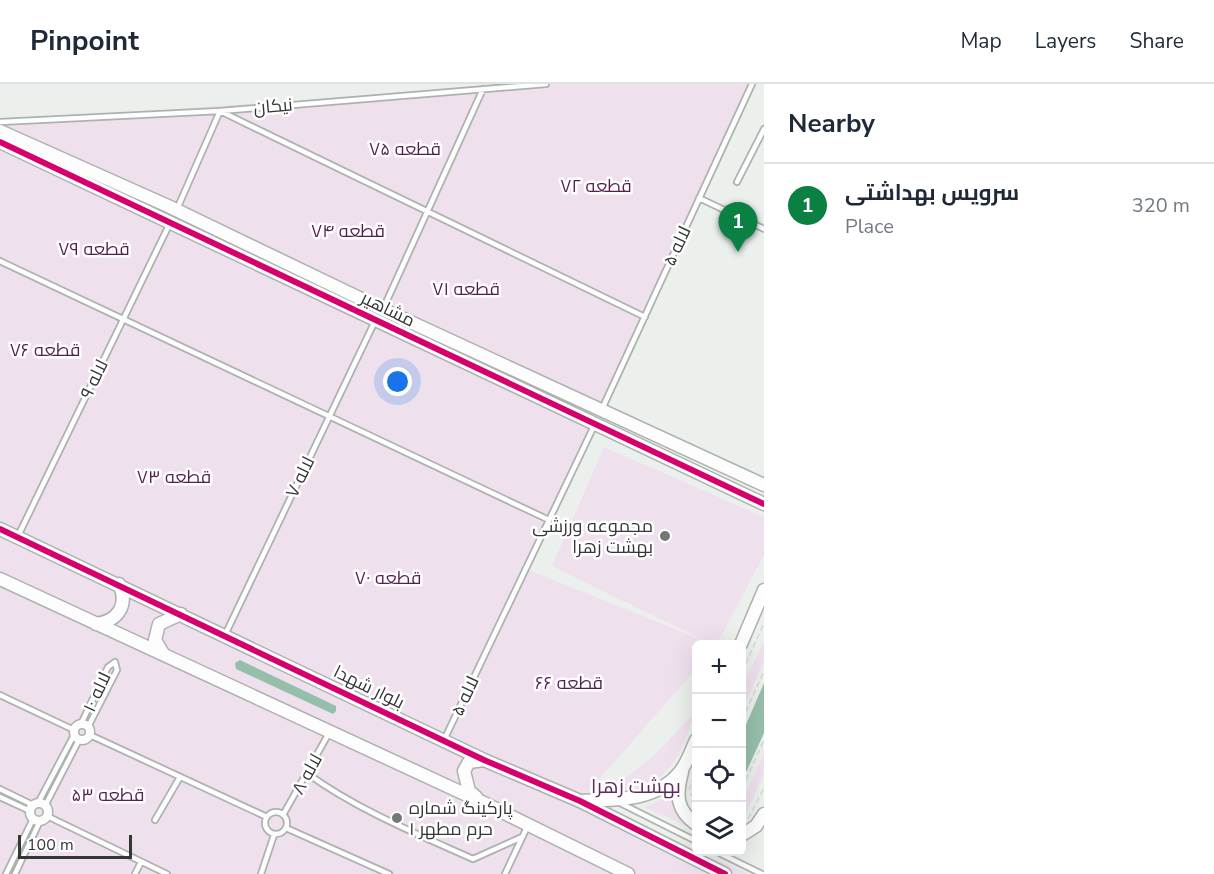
<!DOCTYPE html>
<html lang="en">
<head>
<meta charset="utf-8">
<style>
  body { margin:0; font-family:"Nunito Sans",Cairo,sans-serif; background:#f2f2f3; color:#1f2937 }
  .controls { position:absolute; right:18px; bottom:18px; display:grid; overflow:hidden; border-radius:9px; box-shadow:0 6px 24px #0002 }
  .controls button { width:54px; height:54px; display:grid; place-items:center; padding:0; border:0; border-bottom:2px solid #e0e1e3; background:#fff; color:#1f2937; font:30px sans-serif }
  .scale { position:absolute; left:18px; bottom:15px; width:114px; box-sizing:border-box; padding-left:6px; border:3px solid #333735; border-top:0; font-size:16px; line-height:21px; white-space:nowrap; color:#333735; -webkit-text-stroke:4px #fff; paint-order:stroke }
  .you { position:absolute; left:398px; top:298px; width:21px; height:21px; margin:-15px; border:4px solid #fff; border-radius:50%; background:#1a73e8; box-shadow:0 0 0 9px #1a73e833 }
  .badge { display:grid; place-items:center; width:39px; height:39px; border-radius:50%; background:#0b8043; color:#fff; font-size:20px; font-weight:700 }
  .pin { position:absolute; translate:-50% -50px; filter:drop-shadow(0 2px 3px #0008) }
  .pin::after { content:''; position:absolute; top:32px; width:21px; height:18px; background:inherit; clip-path:polygon(0 0,100% 0,50% 100%) }
  .list { margin:0; padding:0; list-style:none }
  h2 { display:flex; justify-content:space-between; align-items:center; height:78px; margin:0; padding:0 24px; font-size:26px }
  h2 small { font-size:20px; font-weight:400; color:#747a83 }
  .list li { display:grid; grid-template-columns:39px 1fr auto; gap:18px; align-items:center; box-sizing:border-box; height:84px; padding:0 24px; border-top:2px solid #e0e1e3 }
  .list b { display:block; font-size:22px; white-space:nowrap }
  .list p { margin:0; font-size:20px; white-space:nowrap; color:#747a83 }
  .list em { font-size:20px; font-style:normal; color:#747a83 }
  .icon { flex:none; width:33px; height:33px; fill:none; stroke:currentColor; stroke-width:2; stroke-linecap:round; stroke-linejoin:round }
  .map { position:relative; flex:none; width:764px; height:790px; overflow:hidden }
  header { display:flex; align-items:center; gap:36px; box-sizing:border-box; height:84px; padding:0 30px; background:#fff; border-bottom:2px solid #e0e1e3 }
  header strong { font-size:28px }
  nav { display:flex; gap:33px; margin-inline-start:auto; font-size:21px }
  main { display:flex }
  aside { flex:1; background:#fff }
  .map>svg:first-child { display:block }
  .green { fill:#efe0ee }
  .water { fill:#96bfab }
  .lines { fill:none; stroke-linecap:round; stroke-linejoin:round }
  .lane-casing { stroke:#adb2af; stroke-width:8 }
  .street-casing { stroke:#adb2af; stroke-width:11 }
  .secondary-casing { stroke:#adb2af; stroke-width:15 }
  .path { stroke:#d7d8d7; stroke-width:1.5; stroke-dasharray:6 3; stroke-linecap:butt }
  .lane { stroke:#fcfdfc; stroke-width:4.5 }
  .street { stroke:#fcfdfc; stroke-width:8 }
  .secondary { stroke:#fcfdfc; stroke-width:12 }
  .cycleway-casing { stroke:#fff; stroke-width:10 }
  .cycleway { stroke:#d6006c; stroke-width:6 }
  .poi-dot { fill:#737875; stroke:#fff; stroke-width:2 }
  .labels { text-anchor:middle; stroke-width:5; stroke-linejoin:round; paint-order:stroke }
  .street-label { font-size:18px; fill:#333735; stroke:#fff }
  .park-label { font-size:18px; fill:#521f4f; stroke:#fff }
  .poi-label { font-size:18px; fill:#333735; stroke:#fff; text-anchor:end }
  .neighbourhood-label { font-size:20px; fill:#5e2b5b; stroke:#fff }
</style>
</head>
<body>
<header>
<strong>Pinpoint</strong>
<nav><a>Map</a><a>Layers</a><a>Share</a></nav>
</header>
<main>
<div class="map">
<svg width="764" height="790" viewBox="0 0 764 790">
  <rect width="100%" height="100%" fill="#ebf0ed"/>
  <path class="green" d="M520 0H752L526 485 705 557 552 482 604 363 764 433V471L717 560H696V585L580 717 749 790H0V38Z
    M764 556V578L742 627V605Z
    M696 627C675 682 670 702 607 708L656 670Z
    M764 669V690L747 728 742 726V719Z
    M670 709 673 722 688 743 644 723 660 717Z"/>
  <path class="water" d="M240 576 336 622V627L333 630 236 585 235 579Z
    M764 599V649L742 697V650Z"/>
  <g class="lines">
    <g class="lane-casing">
      <path id="lane" d="M0 38 220 27 546 0
        M737 98 764 45
        M699 114 764 145
        M177 125 220 27 645 233
        M0 177 549 436
        M384 223 483 5
        M602 325 752 0
        M18 452 170 139
        M225 551 375 237
        M0 611 74 646
        M81 640 108 583 115 578 117 586 88 643
        M90 651 267 733
        M444 656 594 342
        M308 690C358 726 417 750 473 775L522 753
        M0 705 33 721
        M0 713 30 727
        M618 718 696 757
        M38 719 74 651
        M45 722 79 656
        M265 739a11 11 0 1 1 22 0a11 11 0 1 1-22 0Z
        M283 731 329 649
        M47 732 167 790
        M155 736 180 693
        M286 744 389 790
        M717 768 762 790
        M6 790 33 735
        M15 790 40 737
        M135 790 141 778
        M261 790 274 751
        M505 790 528 741"/>
    </g>
    <g class="street-casing">
      <path id="street" d="M74 648a8 8 0 1 1 16 0a8 8 0 1 1-16 0Z
        M30 728a9 9 0 1 1 18 0a9 9 0 1 1-18 0Z"/>
    </g>
    <g class="secondary-casing">
      <path id="secondary" d="M0 47 168 122 380 224 764 401
        M0 58 764 420
        M0 445 484 676 580 717 725 790
        M0 495 484 719 628 790
        M96 540C118 537 129 521 119 500
        M741 560 764 506
        M164 571 155 556 159 540 181 530
        M682 688C676 711 676 726 696 740
        M476 713 469 707 464 687 469 678 484 676
        M582 717C616 715 655 718 679 689 687 680 691 667 696 656
        M742 751 756 742 764 730"/>
    </g>
    <path class="path" d="M742 588 764 539
      M742 636 764 587
      M742 704 764 656
      M689 706 696 687
      M690 710 696 714
      M748 735 764 704"/>
    <use href="#lane" class="lane"/>
    <use href="#street" class="street"/>
    <use href="#secondary" class="secondary"/>
    <g class="cycleway-casing">
      <path id="cycleway" d="M0 58 764 420
        M0 445 484 676 580 717 725 790"/>
    </g>
    <use href="#cycleway" class="cycleway"/>
  </g>
  <g class="poi-dot">
    <circle cx="665" cy="452" r="6"/>
    <circle cx="397" cy="734" r="6"/>
  </g>
  <g class="labels">
    <g class="street-label">
      <text transform="translate(273 22) rotate(-5)" y="6">نیکان</text>
      <text transform="translate(677 162) rotate(-65)" y="6">لاله ۵</text>
      <text transform="translate(388 225) rotate(26)" y="6">مشاهیر</text>
      <text transform="translate(94 295) rotate(-64)" y="6">لاله ۹</text>
      <text transform="translate(300 393) rotate(-64)" y="6">لاله ۷</text>
      <text transform="translate(369 603) rotate(26)" y="6">بلوار شهدا</text>
      <text transform="translate(97 608) rotate(-65)" y="6">لاله ۱۰</text>
      <text transform="translate(465 612) rotate(-65)" y="6">لاله ۵</text>
      <text transform="translate(307 690) rotate(-61)" y="6">لاله ۸</text>
    </g>
    <g class="park-label">
      <text x="405" y="71">قطعه ۷۵</text>
      <text x="596" y="108">قطعه ۷۲</text>
      <text x="348" y="153">قطعه ۷۴</text>
      <text x="94" y="171">قطعه ۷۹</text>
      <text x="466" y="211">قطعه ۷۱</text>
      <text x="45" y="272">قطعه ۷۶</text>
      <text x="174" y="399">قطعه ۷۳</text>
      <text x="388" y="500">قطعه ۷۰</text>
      <text x="569" y="605">قطعه ۶۶</text>
      <text x="108" y="717">قطعه ۵۳</text>
    </g>
    <g class="poi-label">
      <text x="653" y="448">مجموعه ورزشی<tspan x="653" dy="21">بهشت زهرا</tspan></text>
      <text x="409" y="730" text-anchor="start">پارکینگ شماره<tspan x="409" dy="21">۱ حرم مطهر</tspan></text>
    </g>
    <g class="neighbourhood-label">
      <text x="636" y="709">بهشت زهرا</text>
    </g>
  </g>
</svg>
<div class="controls">
<button>+</button>
<button>−</button>
<button><svg class="icon" aria-label="locate" viewBox="0 0 24 24"><circle cx="12" cy="12" r="6"/><path d="M12 2v4M12 18v4M2 12h4M18 12h4"/></svg></button>
<button><svg class="icon" aria-label="layers" viewBox="0 0 24 24"><path d="M12 4l9 5-9 5-9-5zM3 14l9 5 9-5"/></svg></button>
</div>
<div class="scale">100 m</div>
<div class="you"></div>
<div class="pin badge" style="left:738px;top:168px">1</div>
</div>
<aside>
<h2>Nearby<small></small></h2>
<ul class="list">
<li><span class="badge">1</span><div><b>سرویس بهداشتی</b><p>Place</p></div><em>320 m</em></li>
</ul>
</aside>
</main>
</body>
</html>
